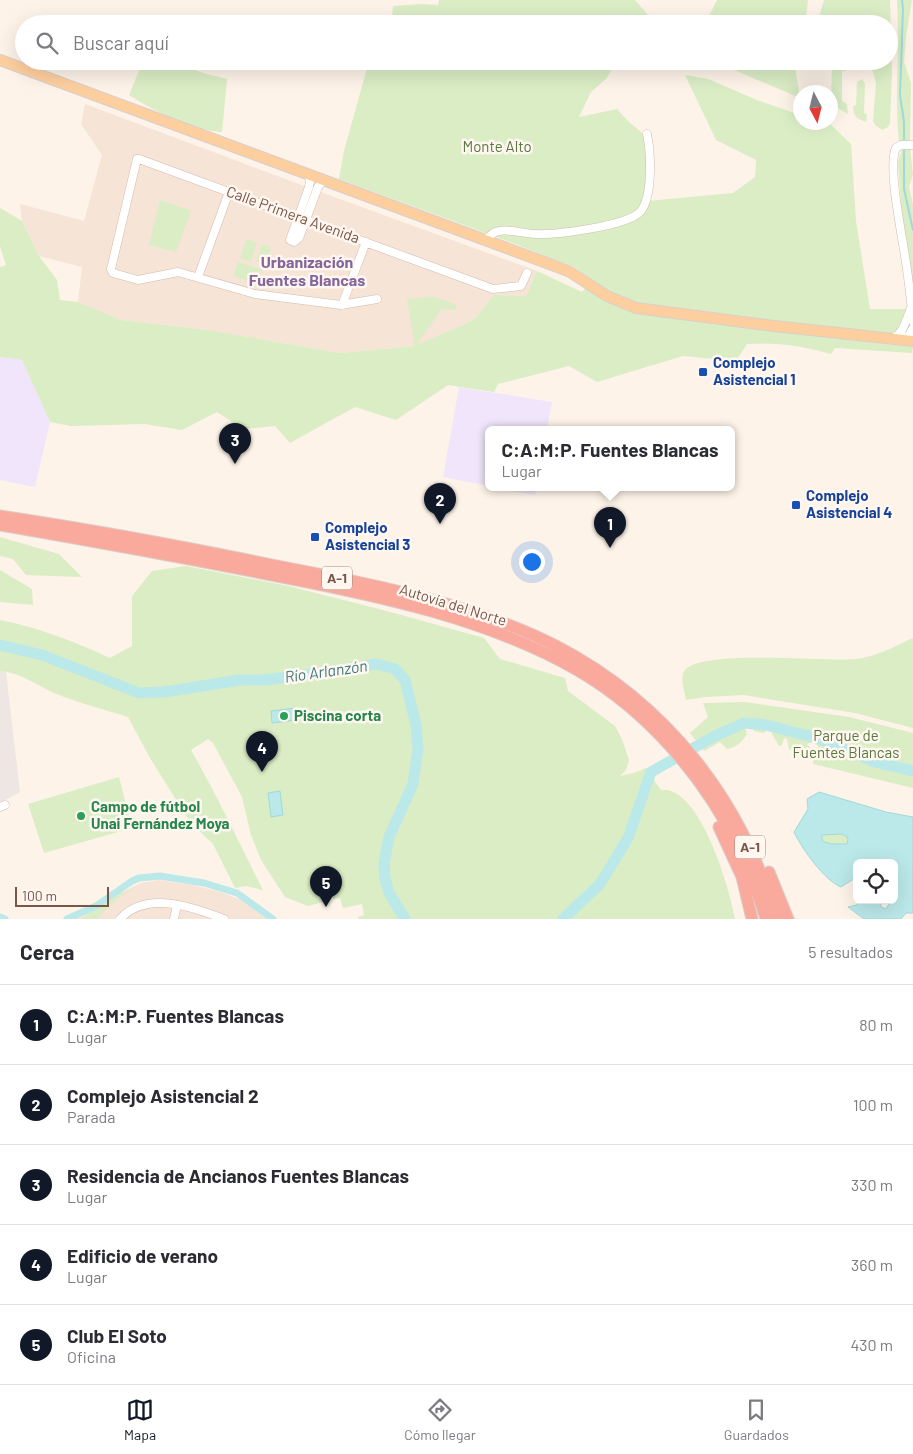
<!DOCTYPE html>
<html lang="es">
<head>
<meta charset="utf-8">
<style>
  body { margin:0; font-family:Barlow,sans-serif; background:#f7f7f7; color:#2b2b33 }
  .controls { position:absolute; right:15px; bottom:15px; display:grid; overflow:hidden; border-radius:8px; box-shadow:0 5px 20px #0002 }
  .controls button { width:45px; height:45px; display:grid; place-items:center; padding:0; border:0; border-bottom:1px solid #e1e1e2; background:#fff; color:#2b2b33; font:25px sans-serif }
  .compass { position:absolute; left:793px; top:85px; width:45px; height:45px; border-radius:50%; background:#fff; box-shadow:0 5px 20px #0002; rotate:173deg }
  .scale { position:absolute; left:15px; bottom:12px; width:94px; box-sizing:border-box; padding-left:5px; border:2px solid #7a554a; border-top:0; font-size:14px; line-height:18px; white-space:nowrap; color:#7a554a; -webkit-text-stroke:4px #fff7f0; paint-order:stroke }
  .you { position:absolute; left:531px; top:561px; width:18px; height:18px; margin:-12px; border:4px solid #fff; border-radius:50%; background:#1a73e8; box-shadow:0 0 0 8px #1a73e833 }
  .badge { display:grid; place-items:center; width:32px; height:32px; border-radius:50%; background:#111827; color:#fff; font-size:16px; font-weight:700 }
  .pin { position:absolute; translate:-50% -41px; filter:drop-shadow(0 1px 2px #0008) }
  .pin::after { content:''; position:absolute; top:26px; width:18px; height:15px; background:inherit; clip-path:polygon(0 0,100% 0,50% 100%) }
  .popup { position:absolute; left:485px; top:426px; width:250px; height:65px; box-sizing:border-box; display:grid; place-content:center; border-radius:8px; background:#fff; filter:drop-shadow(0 1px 4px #0005); font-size:16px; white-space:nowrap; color:#7c7c81 }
  .popup b { font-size:19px; color:#2b2b33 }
  .popup::after { content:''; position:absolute; left:50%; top:100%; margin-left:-10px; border:10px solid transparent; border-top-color:#fff }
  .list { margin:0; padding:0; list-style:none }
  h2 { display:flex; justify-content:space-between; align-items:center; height:65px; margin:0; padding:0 20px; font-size:21px }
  h2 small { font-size:16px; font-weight:400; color:#7c7c81 }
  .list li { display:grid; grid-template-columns:32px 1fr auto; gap:15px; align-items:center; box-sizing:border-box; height:80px; padding:0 20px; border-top:1px solid #e1e1e2 }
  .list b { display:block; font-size:19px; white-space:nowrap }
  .list p { margin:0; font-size:16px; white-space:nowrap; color:#7c7c81 }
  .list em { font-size:16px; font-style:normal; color:#7c7c81 }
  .icon { flex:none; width:28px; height:28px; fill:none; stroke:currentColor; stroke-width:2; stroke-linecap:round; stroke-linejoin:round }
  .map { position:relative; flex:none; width:913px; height:919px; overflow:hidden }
  .search { position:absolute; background:#fff; box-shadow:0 5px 20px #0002; left:15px; right:15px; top:15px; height:55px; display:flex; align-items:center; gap:12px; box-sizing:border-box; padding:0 18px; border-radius:28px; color:#7c7c81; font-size:19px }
  .sheet { height:465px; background:#fff }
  nav { display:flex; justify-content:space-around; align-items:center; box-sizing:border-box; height:70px; border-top:1px solid #e1e1e2; background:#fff; font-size:14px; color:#7c7c81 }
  nav a { display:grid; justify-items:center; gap:2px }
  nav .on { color:#111827 }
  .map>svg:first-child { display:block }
  .residential { fill:#f6e4d6 }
  .industrial { fill:#eee6e2 }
  .education { fill:#f0e5fa }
  .green { fill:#daedc5 }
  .water { fill:#bbe8e9; stroke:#a1d9db; fill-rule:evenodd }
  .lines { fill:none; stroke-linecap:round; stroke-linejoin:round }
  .stream { stroke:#a1d9db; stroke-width:2 }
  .canal { stroke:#bbe8e9; stroke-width:7 }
  .river { stroke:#bbe8e9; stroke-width:11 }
  .minor-casing { stroke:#d3bbaf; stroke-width:9 }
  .major-casing { stroke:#dacfcc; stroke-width:12 }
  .highway-casing { stroke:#dacfcc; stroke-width:13 }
  .minor { stroke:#fff; stroke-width:8 }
  .major { stroke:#fecf9e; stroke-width:10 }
  .highway { stroke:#faaa9d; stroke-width:11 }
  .transit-dot { fill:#1a4fb4; stroke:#fff7f0; stroke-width:2 }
  .leisure-dot { fill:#2e9e5b; stroke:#fff7f0; stroke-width:2 }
  .labels { text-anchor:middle; stroke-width:5; stroke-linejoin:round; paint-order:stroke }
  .shield { fill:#fff7f0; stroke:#a2867c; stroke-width:1 }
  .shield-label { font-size:14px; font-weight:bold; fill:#7a554a }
  .park-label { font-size:15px; fill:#577a3e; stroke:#fff7f0 }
  .street-label { font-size:15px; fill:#7a554a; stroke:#fff7f0 }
  .transit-label { font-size:15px; font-weight:bold; fill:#164399; stroke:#fff7f0; text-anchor:start }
  .leisure-label { font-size:15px; font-weight:bold; fill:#27864d; stroke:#fff7f0; text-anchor:start }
  .neighbourhood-label { font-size:16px; font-weight:bold; fill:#84669d; stroke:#fff7f0 }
  .water-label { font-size:16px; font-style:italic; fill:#3c7c7f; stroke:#fff7f0 }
</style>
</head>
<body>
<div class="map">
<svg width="913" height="919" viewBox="0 0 913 919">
  <rect width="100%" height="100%" fill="#fdf3e8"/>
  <path class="residential" d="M85 104 304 186 537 271 526 296 493 295 479 315 466 324 415 346 340 353 208 330 121 320 78 302 82 267 39 256 22 221 20 204 84 221 102 155 81 124Z
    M159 880 192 885 221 892 241 900 267 919H74L83 916 114 896 141 883Z"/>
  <path class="industrial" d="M0 671 6 672 20 792 0 803Z"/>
  <path class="education" d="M0 357 22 360 50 422 35 487 0 480Z
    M459 387 552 402 547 429H489V486L443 477Z
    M492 487H536L535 495Z"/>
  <path class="green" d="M439 0H635L656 24H391L393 6 421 4 438 5Z
    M717 0H808L805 24H705Z
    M824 0H890L892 73 890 123 888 127 882 130 875 125 873 121 876 83 872 69 864 66V61H889V24H869L868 19 836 18V24H817Z
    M897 0H912L906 37 904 62 911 83 910 141H899C894 94 900 47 897 0Z
    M143 61H167L188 67 203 73 227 79 222 132C191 130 154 111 129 95Z
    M369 61H617L606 79 591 92 579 117 617 109 628 121 648 138V201L733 193 755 177 756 160 716 140 685 75 708 79 757 100 800 115V122L829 123 851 144 856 221 870 309H906L899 330 892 333 775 321 774 331 913 347 912 353 835 348 831 354C803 346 776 342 747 344L736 361 683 356 597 382 569 366 498 384 494 392 448 385 396 420 355 407 290 443 275 426 243 429 217 412 182 430 144 424 71 426 50 422 22 360 0 357V267L6 265 0 246V208L22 221 39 256 57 280 60 300 78 302 121 320 208 330 340 353 415 346 407 299 433 297 455 304 457 310 442 309 416 345 466 324 479 315 493 295 526 296 537 271 582 292 593 280 574 267 502 239 339 179 344 151Z
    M713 61H794L800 98Z
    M832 65H846V71H842V101L847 104 848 114 831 104Z
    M862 79 865 84 864 113 867 114 866 122C856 118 854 117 853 106L856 105 857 82Z
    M910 148 913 174 909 187 913 204V284L902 217 898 162 902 149Z
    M160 200 191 211 176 252 149 245Z
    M247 239 257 243 251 262 240 258Z
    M262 244 271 247 265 264 256 261Z
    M238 262 262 270 257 284 233 276Z
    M0 537 59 554 82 577 26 575 13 559 0 556Z
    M186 566 288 586 383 610 484 638 500 659 565 678 568 691 615 726 622 739 629 760 626 770 620 776 637 772 646 768 661 790C700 785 730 890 735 919H358V917L364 915 362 904 343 908 340 898 333 899 332 896 322 899 323 902 308 906 285 897 261 860 251 835 242 797 213 743 208 739 191 750C217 795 239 843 263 890L246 886 235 888 213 844 190 822 150 758 128 717C103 709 78 703 54 693 36 685 20 672 0 671V620C38 627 75 642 110 658L132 646V596L152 571Z
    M0 570 32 589 33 605 0 602Z
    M913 638V728L855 713 744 695 705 697 686 700C685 692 679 677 685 670 702 649 826 662 856 659 876 657 895 646 913 638Z
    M745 702 849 717 913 733V788L813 764 814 756 818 746 813 742 807 744 811 749 802 754 789 749 787 739 784 738 782 745 779 746 772 734V730L767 729 764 733 754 731 751 725 745 727 747 734C742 742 737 747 727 749L720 742 704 751 690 733 708 717 703 703Z
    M119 777 132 828 44 853 28 804Z
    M841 834 846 836 848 839 847 844H831L822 841V835Z
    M139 887C121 894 109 904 98 919H80L120 894Z"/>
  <path class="water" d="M295 708 296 720 272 723 271 711Z
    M280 791 283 815 271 817 268 793Z
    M819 792 886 812 913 817V913H906L901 919H864L848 907 856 905 862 900H881V907L886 909 891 900H894V863H857V877L841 887C825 881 802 849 794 832L808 809 807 799ZM841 834 846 836 848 839 847 844H831L822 841V835Z"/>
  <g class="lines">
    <path class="stream" d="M902 0 903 9 900 95 904 122V139
      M904 151V189L913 230"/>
    <path class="canal" d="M0 917 5 919
      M67 919 96 906 132 881 139 878 160 876 204 883 237 893 273 919"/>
    <path class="river" d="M0 645 42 655 139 693 164 692 240 680H264L320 673 376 664 395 669 405 680 416 725 418 749 413 784 389 837 384 864 385 878 389 893 405 919
      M563 919 600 884 628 838 651 772 713 737 744 723 766 725 817 738 875 762 913 771"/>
    <g class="minor-casing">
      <path id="minor" d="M913 145H901L896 148C887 167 903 239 906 263 909 282 911 301 913 321
        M308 174 310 181 309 187 291 237 290 240 294 242 299 238 318 187 324 180
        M487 240C494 223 521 234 536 234 555 235 627 226 640 212 653 198 651 153 647 134
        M198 277 229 192
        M377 299 341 305 255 294 178 272 138 280 113 273 111 269 137 159H139L493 289 521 286 527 273
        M342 305 366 242
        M892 339C904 333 906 320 911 308
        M902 339 909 335 913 328
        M0 807 5 805
        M120 919C146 890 193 907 224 919
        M174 919 177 905"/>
    </g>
    <g class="major-casing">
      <path id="major" d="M0 60 547 263 570 272 607 296 636 308 774 326 913 341"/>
    </g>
    <g class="highway-casing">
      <path id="highway" d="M0 516C93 530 185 547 277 566 367 583 474 604 556 646 666 703 743 801 776 919
        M0 525C92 541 185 558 277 576 376 595 490 619 579 671 647 711 703 775 738 846 750 869 758 894 766 919
        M719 827 742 877 752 919
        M769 872 788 919"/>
    </g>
    <use href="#minor" class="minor"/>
    <use href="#major" class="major"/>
    <use href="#highway" class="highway"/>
  </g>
  <g class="transit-dot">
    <rect x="698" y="367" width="10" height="10" rx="2.5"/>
    <rect x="791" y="500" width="10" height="10" rx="2.5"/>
    <rect x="310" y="532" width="10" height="10" rx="2.5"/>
  </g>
  <g class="leisure-dot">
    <circle cx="284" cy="716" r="5"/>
    <circle cx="81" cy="816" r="5"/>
  </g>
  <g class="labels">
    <g class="shield">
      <rect x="322" y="566.5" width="30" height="23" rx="4"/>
      <rect x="735" y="835.5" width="30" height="23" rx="4"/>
    </g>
    <g class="shield-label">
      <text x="337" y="583">A-1</text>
      <text x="750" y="852">A-1</text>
    </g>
    <g class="park-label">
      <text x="497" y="152">Monte Alto</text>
      <text x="846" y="741">Parque de<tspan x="846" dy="17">Fuentes Blancas</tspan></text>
    </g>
    <g class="street-label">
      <text transform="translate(293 215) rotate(20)" y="5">Calle Primera Avenida</text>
      <text transform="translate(453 605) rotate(17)" y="5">Autovía del Norte</text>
    </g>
    <g class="transit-label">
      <text x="713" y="368">Complejo<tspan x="713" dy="17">Asistencial 1</tspan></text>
      <text x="806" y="501">Complejo<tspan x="806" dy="17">Asistencial 4</tspan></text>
      <text x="325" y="533">Complejo<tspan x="325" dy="17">Asistencial 3</tspan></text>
    </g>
    <g class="leisure-label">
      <text x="294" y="721">Piscina corta</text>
      <text x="91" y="812">Campo de fútbol<tspan x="91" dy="17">Unai Fernández Moya</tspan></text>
    </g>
    <g class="neighbourhood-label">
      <text x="307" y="268">Urbanización<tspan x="307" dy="18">Fuentes Blancas</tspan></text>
    </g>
    <g class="water-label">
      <text transform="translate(326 671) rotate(-8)" y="6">Río Arlanzón</text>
    </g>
  </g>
</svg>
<div class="controls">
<button><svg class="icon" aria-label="locate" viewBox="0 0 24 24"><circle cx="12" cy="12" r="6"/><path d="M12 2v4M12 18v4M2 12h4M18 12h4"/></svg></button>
</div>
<svg class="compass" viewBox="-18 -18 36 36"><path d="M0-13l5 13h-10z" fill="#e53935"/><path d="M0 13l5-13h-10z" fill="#7c7c81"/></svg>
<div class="scale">100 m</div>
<div class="you"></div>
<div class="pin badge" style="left:610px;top:548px">1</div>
<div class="popup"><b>C:A:M:P. Fuentes Blancas</b>Lugar</div>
<div class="pin badge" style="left:440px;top:524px">2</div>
<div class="pin badge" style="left:235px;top:464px">3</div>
<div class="pin badge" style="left:262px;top:772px">4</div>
<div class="pin badge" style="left:326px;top:907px">5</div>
<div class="search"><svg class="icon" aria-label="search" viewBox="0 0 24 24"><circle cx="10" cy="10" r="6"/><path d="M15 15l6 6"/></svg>Buscar aquí</div>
</div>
<section class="sheet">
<h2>Cerca<small>5 resultados</small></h2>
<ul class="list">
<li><span class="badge">1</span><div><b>C:A:M:P. Fuentes Blancas</b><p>Lugar</p></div><em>80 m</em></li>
<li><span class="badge">2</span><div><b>Complejo Asistencial 2</b><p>Parada</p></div><em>100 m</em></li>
<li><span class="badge">3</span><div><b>Residencia de Ancianos Fuentes Blancas</b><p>Lugar</p></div><em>330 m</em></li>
<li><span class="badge">4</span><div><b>Edificio de verano</b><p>Lugar</p></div><em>360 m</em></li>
<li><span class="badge">5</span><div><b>Club El Soto</b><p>Oficina</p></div><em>430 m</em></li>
</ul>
</section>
<nav>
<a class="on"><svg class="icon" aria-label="map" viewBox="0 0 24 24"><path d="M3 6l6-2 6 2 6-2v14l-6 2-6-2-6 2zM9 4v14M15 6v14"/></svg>Mapa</a>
<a><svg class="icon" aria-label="directions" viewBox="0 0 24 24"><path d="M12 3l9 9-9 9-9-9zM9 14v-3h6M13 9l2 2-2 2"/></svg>Cómo llegar</a>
<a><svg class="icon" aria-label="saved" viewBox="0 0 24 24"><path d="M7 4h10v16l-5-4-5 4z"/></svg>Guardados</a>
</nav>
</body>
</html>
